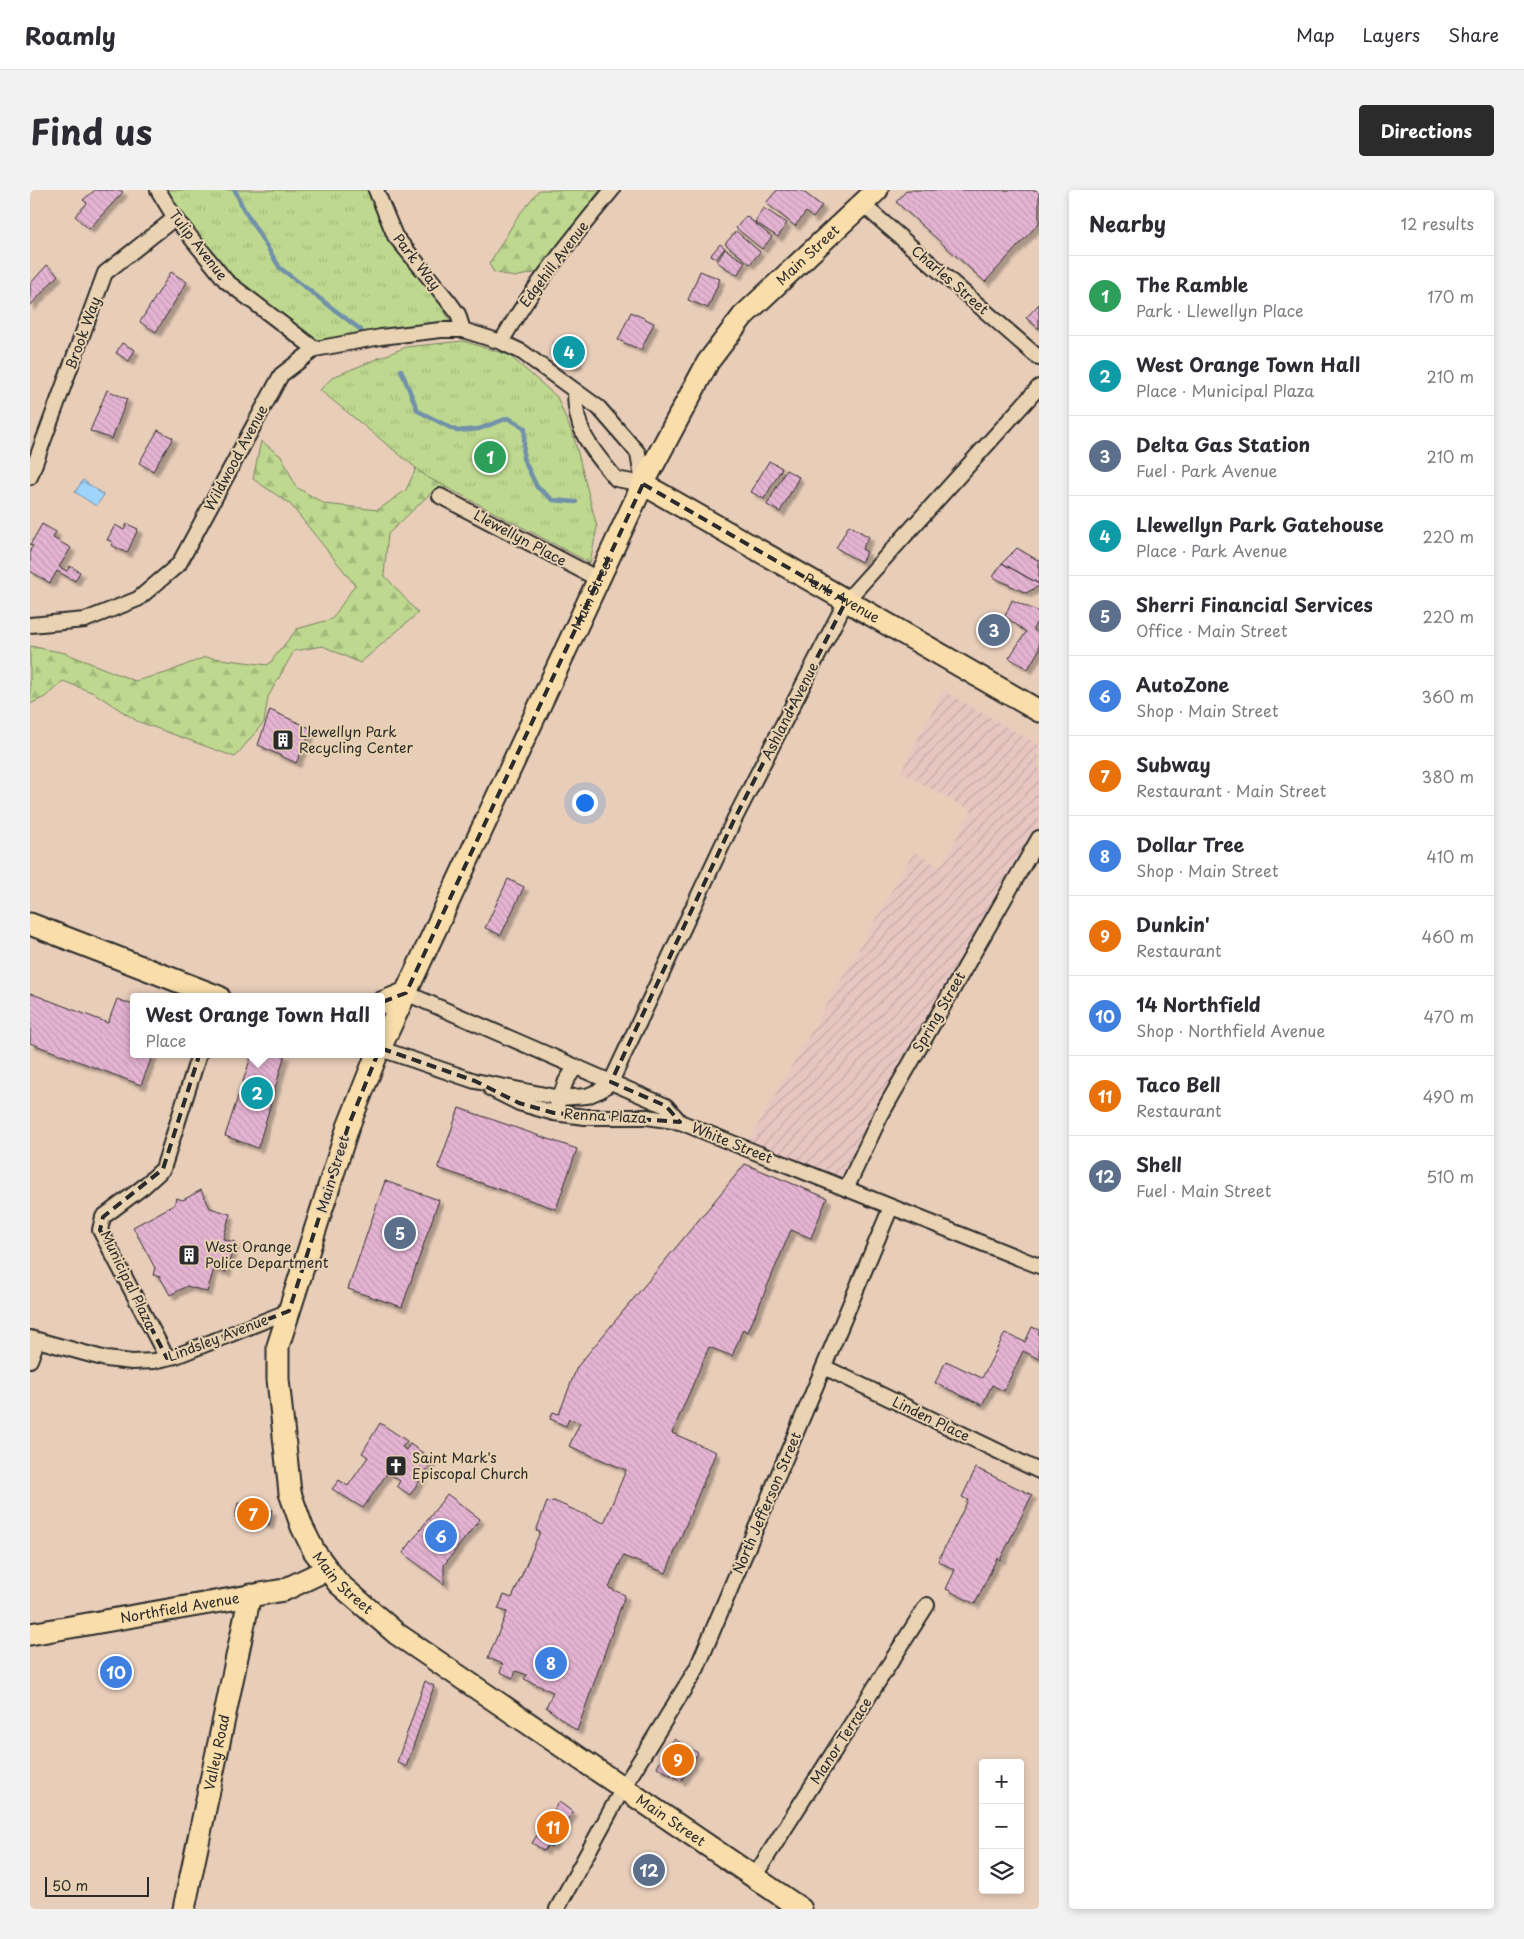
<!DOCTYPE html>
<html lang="en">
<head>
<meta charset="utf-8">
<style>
  body { margin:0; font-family:"Playpen Sans",sans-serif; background:#f2f2f3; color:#2b2b33 }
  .controls { position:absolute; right:15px; bottom:15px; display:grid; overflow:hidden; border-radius:5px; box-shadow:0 2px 8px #0003 }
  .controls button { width:45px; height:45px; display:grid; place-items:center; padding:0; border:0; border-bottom:1px solid #e1e1e2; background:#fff; color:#2b2b33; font:25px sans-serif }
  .scale { position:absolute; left:15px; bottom:12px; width:104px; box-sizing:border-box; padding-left:5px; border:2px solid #2b2b2b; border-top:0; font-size:14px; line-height:18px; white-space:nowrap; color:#2b2b2b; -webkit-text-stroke:4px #e9d3b2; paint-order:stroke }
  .you { position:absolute; left:554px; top:612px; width:18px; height:18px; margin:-12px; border:4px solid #fff; border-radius:50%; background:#1a73e8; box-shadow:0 0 0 8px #1a73e833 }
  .badge { display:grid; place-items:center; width:32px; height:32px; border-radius:50%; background:#2b2b2b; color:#fff; font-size:16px; font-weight:700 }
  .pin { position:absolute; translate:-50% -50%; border:2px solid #fff; box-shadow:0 1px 5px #0006 }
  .popup { position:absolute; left:100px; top:803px; width:255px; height:65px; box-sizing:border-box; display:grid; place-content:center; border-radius:5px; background:#fff; filter:drop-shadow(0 1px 4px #0005); font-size:16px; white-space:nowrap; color:#7c7c81 }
  .popup b { font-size:19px; color:#2b2b33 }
  .popup::after { content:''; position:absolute; left:50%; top:100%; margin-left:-10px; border:10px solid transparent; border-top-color:#fff }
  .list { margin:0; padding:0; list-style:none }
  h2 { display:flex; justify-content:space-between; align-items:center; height:65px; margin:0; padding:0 20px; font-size:21px }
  h2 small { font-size:16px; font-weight:400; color:#7c7c81 }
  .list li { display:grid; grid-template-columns:32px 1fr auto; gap:15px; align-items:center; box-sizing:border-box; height:80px; padding:0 20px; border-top:1px solid #e1e1e2 }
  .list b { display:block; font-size:19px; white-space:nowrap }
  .list p { margin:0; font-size:16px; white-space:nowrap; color:#7c7c81 }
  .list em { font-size:16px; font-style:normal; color:#7c7c81 }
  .icon { flex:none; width:28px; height:28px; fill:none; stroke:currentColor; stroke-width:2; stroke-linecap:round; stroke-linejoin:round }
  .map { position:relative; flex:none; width:1009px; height:1719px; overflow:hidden; border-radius:5px }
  header { display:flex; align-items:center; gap:30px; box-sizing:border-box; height:70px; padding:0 25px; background:#fff; border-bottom:1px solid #e1e1e2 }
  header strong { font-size:24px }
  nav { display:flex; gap:28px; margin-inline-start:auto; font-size:18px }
  .intro { display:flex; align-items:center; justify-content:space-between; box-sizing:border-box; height:120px; padding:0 30px }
  h1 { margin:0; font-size:35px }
  .button { padding:12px 22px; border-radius:5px; background:#2b2b2b; color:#fff; font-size:18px; font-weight:700 }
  main { display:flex; gap:30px; padding:0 30px }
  aside { flex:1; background:#fff; border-radius:5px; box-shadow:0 2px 8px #0003 }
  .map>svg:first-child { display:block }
  .industrial { fill:url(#industrial-furrows) }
  .forest { fill:url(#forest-firs); stroke:#74825d }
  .park { fill:url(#park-tufts); stroke:#74825d }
  .water { fill:url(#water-ripples); stroke:#7190a9 }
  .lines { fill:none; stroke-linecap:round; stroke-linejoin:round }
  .stream { stroke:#7190a9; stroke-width:4.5 }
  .building { fill:url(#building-back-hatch); stroke:#2b2b2b; filter:url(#shadow) }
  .minor-casing { stroke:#2b2b2b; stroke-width:18 }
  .primary-casing { stroke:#2b2b2b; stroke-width:25 }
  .minor { stroke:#e9d3b2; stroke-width:14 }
  .primary { stroke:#f9deab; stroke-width:21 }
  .marked { fill:none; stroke:#2b2b2b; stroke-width:4; stroke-dasharray:10 6; stroke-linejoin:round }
  .labels { text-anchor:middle; stroke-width:4; stroke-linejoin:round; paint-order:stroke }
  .street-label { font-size:14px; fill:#2b2b2b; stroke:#e9d3b2 }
  .poi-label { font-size:14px; fill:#2b2b2b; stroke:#e9d3b2; text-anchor:start }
</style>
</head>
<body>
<header>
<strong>Roamly</strong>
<nav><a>Map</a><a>Layers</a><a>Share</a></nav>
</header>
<div class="intro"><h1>Find us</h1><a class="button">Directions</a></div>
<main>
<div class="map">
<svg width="1009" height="1719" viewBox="0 0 1009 1719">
  <defs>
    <pattern id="industrial-furrows" width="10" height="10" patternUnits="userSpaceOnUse" patternTransform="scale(1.25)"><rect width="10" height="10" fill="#e7c6c1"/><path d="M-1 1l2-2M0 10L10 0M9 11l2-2" fill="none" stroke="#c6aaa6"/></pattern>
    <pattern id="forest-firs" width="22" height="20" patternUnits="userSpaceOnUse" patternTransform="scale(1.25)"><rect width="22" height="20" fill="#bed88f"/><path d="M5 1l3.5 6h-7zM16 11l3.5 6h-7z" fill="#a3ba7c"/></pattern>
    <pattern id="park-tufts" width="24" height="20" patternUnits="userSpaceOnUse" patternTransform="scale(1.25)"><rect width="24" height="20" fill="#bed88f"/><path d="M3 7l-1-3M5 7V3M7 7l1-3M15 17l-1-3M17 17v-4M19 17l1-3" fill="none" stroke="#a3ba7c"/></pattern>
    <pattern id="water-ripples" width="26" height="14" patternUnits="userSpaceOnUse" patternTransform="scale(1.25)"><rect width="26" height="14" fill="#9fd4fd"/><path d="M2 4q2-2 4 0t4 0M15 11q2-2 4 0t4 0" fill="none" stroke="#89b6d9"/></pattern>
    <pattern id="building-back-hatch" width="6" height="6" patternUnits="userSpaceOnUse" patternTransform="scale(1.25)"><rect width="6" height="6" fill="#e5b4d3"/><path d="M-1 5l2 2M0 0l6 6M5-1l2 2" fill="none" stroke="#c59bb5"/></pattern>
    <filter id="shadow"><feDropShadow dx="4.5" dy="4.5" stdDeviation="1" flood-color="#0004"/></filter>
  </defs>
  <rect width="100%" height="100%" fill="#e8cdb9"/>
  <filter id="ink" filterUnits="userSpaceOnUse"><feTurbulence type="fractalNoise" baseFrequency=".02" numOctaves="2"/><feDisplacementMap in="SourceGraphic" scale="10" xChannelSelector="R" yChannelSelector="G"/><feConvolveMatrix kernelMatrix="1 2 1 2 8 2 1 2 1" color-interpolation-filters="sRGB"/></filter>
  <g filter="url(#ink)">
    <path class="industrial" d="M913 501 1009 555V653L817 995 716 956 884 662 910 677 942 621 871 582Z"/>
    <path class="forest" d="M509 0H570L508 82 484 87 464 82 459 74 488 26Z
      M350 167 367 173 450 292 404 300 358 344 354 385 388 423 330 473 293 456 264 461 238 507 234 532 205 567 107 531 64 503 33 491 15 507 0 514V456L35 463 105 491 136 483 175 467 238 475 267 439 302 429 325 395 260 314 223 289 231 251 252 267 266 297 295 314 348 320 376 300 385 281 392 249 305 189Z"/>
    <path class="park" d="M134 0H337L371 64 402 100 420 131 287 151 216 103 157 39Z
      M433 151 479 165 527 207 544 248 567 337 560 373 397 287 290 200 303 187 376 157Z"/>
    <path class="water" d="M53 290 74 305 66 316 45 302Z"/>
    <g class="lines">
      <path class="stream" d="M205 0 213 18 250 78 331 140
        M371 180 388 221 427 241 449 239 478 228 495 238 493 268 507 297 523 310 546 312"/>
    </g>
    <path class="building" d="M65 0H90L93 2 59 39 45 26 57 13 53 10Z
      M747 0H771L792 16 783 28 776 22 765 36 736 13Z
      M877 0H1009V33L955 92 866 12Z
      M733 18 757 33 748 47 725 32Z
      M716 26 742 47 732 59 706 38Z
      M706 41 730 62 720 74 695 54Z
      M690 54 695 58 686 69 681 65Z
      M695 59 715 72 707 85 687 72Z
      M17 75 28 85 0 116V94Z
      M670 81 690 89 678 118 658 110Z
      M141 82 157 92 126 142 110 132Z
      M1009 114V139L996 128Z
      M601 122 624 133 611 160 588 150Z
      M532 146 544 157 541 159 549 164 547 174 543 176 535 173 532 164 522 154Z
      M92 153 105 160 99 171 86 163Z
      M77 200 97 209 82 249 60 241Z
      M128 240 143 248 123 281 109 273Z
      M739 271 752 278 734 309 721 302Z
      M756 280 769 287 750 322 737 315Z
      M12 334 26 342 23 348 41 358 29 377 37 381 40 376 50 382 45 391 27 381 20 393 0 381V360L3 356 0 355Z
      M97 334 108 339 97 363 81 355 83 352 77 350 85 335 94 340Z
      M819 335 839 347 832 359 837 362 831 372 806 358Z
      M987 358 1009 371V394L972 373Z
      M972 373 1009 394V396L996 403 963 387Z
      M982 410 1009 422V428L1003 439 1009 444V460L998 479 979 468 996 442 975 426Z
      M240 520 282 539 266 573 228 555Z
      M478 689 494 697 471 745 455 738Z
      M0 803 78 833 87 809 103 815V864H123L111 895 0 853Z
      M222 864H255L228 958 195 946Z
      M429 918 547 959 526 1019 408 978Z
      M715 974 797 1008 781 1048 761 1040 718 1142 713 1139 702 1166 679 1157 642 1243 686 1262 636 1383 593 1366 579 1398 595 1405 547 1541 516 1517 523 1502 494 1489 497 1485 486 1481 483 1488 470 1482 473 1474 458 1468 477 1422 468 1419 474 1405 482 1408 510 1342 506 1341 517 1312 524 1311 574 1333 596 1280 539 1256 550 1233 539 1229 536 1236 520 1229 523 1222 529 1224 547 1177Z
      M355 991 409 1010 372 1117 318 1099Z
      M171 1000 180 1018 200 1024 193 1049 205 1052 196 1082 184 1079 177 1102 157 1096 140 1105 130 1087 123 1085 125 1078 103 1037 144 1015 146 1008 153 1010Z
      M1002 1137 1009 1140V1169L993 1161 974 1201 962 1195 952 1215 905 1193 916 1171 952 1188 975 1143 995 1152Z
      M350 1233 377 1251 372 1257 376 1260 380 1254 403 1270 380 1305 367 1296 370 1291 358 1282 333 1318 302 1299 309 1290 318 1296 338 1267 332 1263Z
      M946 1278 1002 1305 970 1370 967 1368 945 1414 916 1399 925 1380 908 1371 938 1310 932 1307Z
      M417 1304 450 1329 414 1375V1394L373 1363Z
      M208 1313 242 1320 239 1335 205 1327Z
      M395 1491 404 1496 376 1577 367 1572Z
      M644 1549 668 1563 651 1591 627 1577Z
      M529 1612 543 1622 521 1657 518 1655 514 1661 502 1653Z"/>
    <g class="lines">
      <g class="minor-casing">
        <path id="minor" d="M128 0 145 28 196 91 285 159
          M346 0 365 46 420 113 428 124 433 140
          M831 13 1009 168
          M471 152C503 96 541 50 582 0
          M0 287 75 83 145 28
          M410 306 570 390
          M0 435 55 430 108 409 149 374 251 185 285 159 351 147 411 140H433L471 152 492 162 569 218 608 263 613 294 586 289C562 259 545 243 545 202
          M376 803 636 916 650 932 1009 1076
          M351 859 445 891 530 908 557 906 571 900 581 892 704 630 816 411 1009 197
          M461 899 489 913 524 923 555 927H617L650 932
          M527 916 536 891 545 878
          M816 999 851 925 1009 648
          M0 1148 76 1169 102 1172 124 1171 146 1166 259 1121
          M137 1168 70 1040 73 1027 113 997 133 979 169 864
          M0 1170 7 1151
          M794 1177 1009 1281
          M724 1687 897 1415
          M527 1719 593 1598 667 1478 861 1017"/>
      </g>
      <g class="primary-casing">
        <g id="primary">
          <path id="s1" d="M613 294 1009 521"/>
          <path d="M0 734 189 807"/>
          <path d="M351 813 376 803"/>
          <path id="s2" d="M351 856 613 294 678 172 713 126 847 0"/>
          <path id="s3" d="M347 864 318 937 248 1156V1189L260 1303 272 1337 284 1361 308 1393 367 1444 771 1719"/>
          <path id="s4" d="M0 1444 254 1400 296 1380"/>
          <path id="s5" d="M154 1719 220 1405"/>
        </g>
      </g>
      <use href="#minor" class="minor"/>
      <use href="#primary" class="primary"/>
    </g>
  </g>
  <path class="marked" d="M613 294 816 411 704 630 581 892 636 916 650 932 524 923 489 913 445 891 350 858 318 937 259 1121 137 1168 70 1040 73 1027 133 979 188 806 267 831 318 825 376 803Z"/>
  <defs>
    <g id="building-square" transform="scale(1.125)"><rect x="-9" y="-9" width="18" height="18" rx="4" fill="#2b2b2b" stroke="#e9d3b2"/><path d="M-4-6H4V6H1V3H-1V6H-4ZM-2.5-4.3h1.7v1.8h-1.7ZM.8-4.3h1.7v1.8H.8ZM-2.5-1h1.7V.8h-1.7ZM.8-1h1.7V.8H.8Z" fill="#fff"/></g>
    <g id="church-square" transform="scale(1.125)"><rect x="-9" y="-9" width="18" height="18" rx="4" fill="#2b2b2b" stroke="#e9d3b2"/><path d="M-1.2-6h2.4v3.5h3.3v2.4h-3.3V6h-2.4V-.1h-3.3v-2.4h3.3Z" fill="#fff"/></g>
  </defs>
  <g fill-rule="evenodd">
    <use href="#building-square" x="253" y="550"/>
    <use href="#building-square" x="159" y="1065"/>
    <use href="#church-square" x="366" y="1276"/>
  </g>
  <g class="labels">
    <g class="street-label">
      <text transform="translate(168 55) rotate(52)" y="5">Tulip Avenue</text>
      <text dy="5" stroke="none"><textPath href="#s2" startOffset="905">Main Street</textPath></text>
      <text transform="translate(387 72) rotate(52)" y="5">Park Way</text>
      <text transform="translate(524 74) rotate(-53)" y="5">Edgehill Avenue</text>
      <text transform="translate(920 90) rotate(41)" y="5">Charles Street</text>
      <text transform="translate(53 143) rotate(-70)" y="5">Brook Way</text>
      <text transform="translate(206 268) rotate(-62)" y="5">Wildwood Avenue</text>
      <text transform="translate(490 348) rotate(28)" y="5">Llewellyn Place</text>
      <text dy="5" stroke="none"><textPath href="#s2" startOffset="500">Main Street</textPath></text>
      <text dy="5" stroke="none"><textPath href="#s1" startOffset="229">Park Avenue</textPath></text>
      <text transform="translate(760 521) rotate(-63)" y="5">Ashland Avenue</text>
      <text transform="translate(909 822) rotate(-60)" y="5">Spring Street</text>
      <text transform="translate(575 926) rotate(3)" y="5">Renna Plaza</text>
      <text transform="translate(702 953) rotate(22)" y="5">White Street</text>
      <text transform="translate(303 984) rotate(-73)" y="5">Main Street</text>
      <text transform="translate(98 1090) rotate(64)" y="5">Municipal Plaza</text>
      <text transform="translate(188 1148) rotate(-21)" y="5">Lindsley Avenue</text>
      <text transform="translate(901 1229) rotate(26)" y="5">Linden Place</text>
      <text transform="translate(737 1313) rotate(-67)" y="5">North Jefferson Street</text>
      <text dy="5" stroke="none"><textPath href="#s3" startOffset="562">Main Street</textPath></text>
      <text dy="5" stroke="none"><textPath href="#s4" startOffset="152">Northfield Avenue</textPath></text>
      <text transform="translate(811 1551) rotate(-57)" y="5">Manor Terrace</text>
      <text dy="5" stroke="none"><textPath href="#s5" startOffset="160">Valley Road</textPath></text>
      <text dy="5" stroke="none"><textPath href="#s3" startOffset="968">Main Street</textPath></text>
    </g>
    <g class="poi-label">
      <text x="269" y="547">Llewellyn Park<tspan x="269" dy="16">Recycling Center</tspan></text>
      <text x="175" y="1062">West Orange<tspan x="175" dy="16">Police Department</tspan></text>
      <text x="382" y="1273">Saint Mark's<tspan x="382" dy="16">Episcopal Church</tspan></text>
    </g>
  </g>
</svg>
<div class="controls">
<button>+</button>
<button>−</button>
<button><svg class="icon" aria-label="layers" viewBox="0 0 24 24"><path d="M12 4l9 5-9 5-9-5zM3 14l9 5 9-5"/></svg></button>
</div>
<div class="scale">50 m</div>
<div class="you"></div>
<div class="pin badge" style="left:460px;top:267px;background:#2e9e5b">1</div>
<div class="pin badge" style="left:227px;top:903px;background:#0f9aa8">2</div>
<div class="popup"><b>West Orange Town Hall</b>Place</div>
<div class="pin badge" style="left:964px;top:440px;background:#5c6f8a">3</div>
<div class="pin badge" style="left:539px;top:162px;background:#0f9aa8">4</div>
<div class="pin badge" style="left:370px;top:1043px;background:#5c6f8a">5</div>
<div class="pin badge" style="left:411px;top:1346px;background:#3f7fe0">6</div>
<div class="pin badge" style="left:223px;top:1324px;background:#e8710a">7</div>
<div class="pin badge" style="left:521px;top:1473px;background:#3f7fe0">8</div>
<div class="pin badge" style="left:648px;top:1570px;background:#e8710a">9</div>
<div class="pin badge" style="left:86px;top:1482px;background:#3f7fe0">10</div>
<div class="pin badge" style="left:523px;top:1637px;background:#e8710a">11</div>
<div class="pin badge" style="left:619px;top:1680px;background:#5c6f8a">12</div>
</div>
<aside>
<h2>Nearby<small>12 results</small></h2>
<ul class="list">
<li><span class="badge" style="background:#2e9e5b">1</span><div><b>The Ramble</b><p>Park · Llewellyn Place</p></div><em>170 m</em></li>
<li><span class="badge" style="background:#0f9aa8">2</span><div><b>West Orange Town Hall</b><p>Place · Municipal Plaza</p></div><em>210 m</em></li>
<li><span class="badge" style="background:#5c6f8a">3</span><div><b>Delta Gas Station</b><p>Fuel · Park Avenue</p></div><em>210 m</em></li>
<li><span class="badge" style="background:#0f9aa8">4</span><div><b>Llewellyn Park Gatehouse</b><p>Place · Park Avenue</p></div><em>220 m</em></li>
<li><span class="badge" style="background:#5c6f8a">5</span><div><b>Sherri Financial Services</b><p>Office · Main Street</p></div><em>220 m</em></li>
<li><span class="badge" style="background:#3f7fe0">6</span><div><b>AutoZone</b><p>Shop · Main Street</p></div><em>360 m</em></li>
<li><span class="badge" style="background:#e8710a">7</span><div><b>Subway</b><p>Restaurant · Main Street</p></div><em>380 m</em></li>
<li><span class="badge" style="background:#3f7fe0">8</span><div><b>Dollar Tree</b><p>Shop · Main Street</p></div><em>410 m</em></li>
<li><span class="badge" style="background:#e8710a">9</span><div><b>Dunkin'</b><p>Restaurant</p></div><em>460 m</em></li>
<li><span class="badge" style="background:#3f7fe0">10</span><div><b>14 Northfield</b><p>Shop · Northfield Avenue</p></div><em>470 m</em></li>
<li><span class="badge" style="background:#e8710a">11</span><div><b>Taco Bell</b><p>Restaurant</p></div><em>490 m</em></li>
<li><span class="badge" style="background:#5c6f8a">12</span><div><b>Shell</b><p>Fuel · Main Street</p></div><em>510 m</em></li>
</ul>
</aside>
</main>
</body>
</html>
